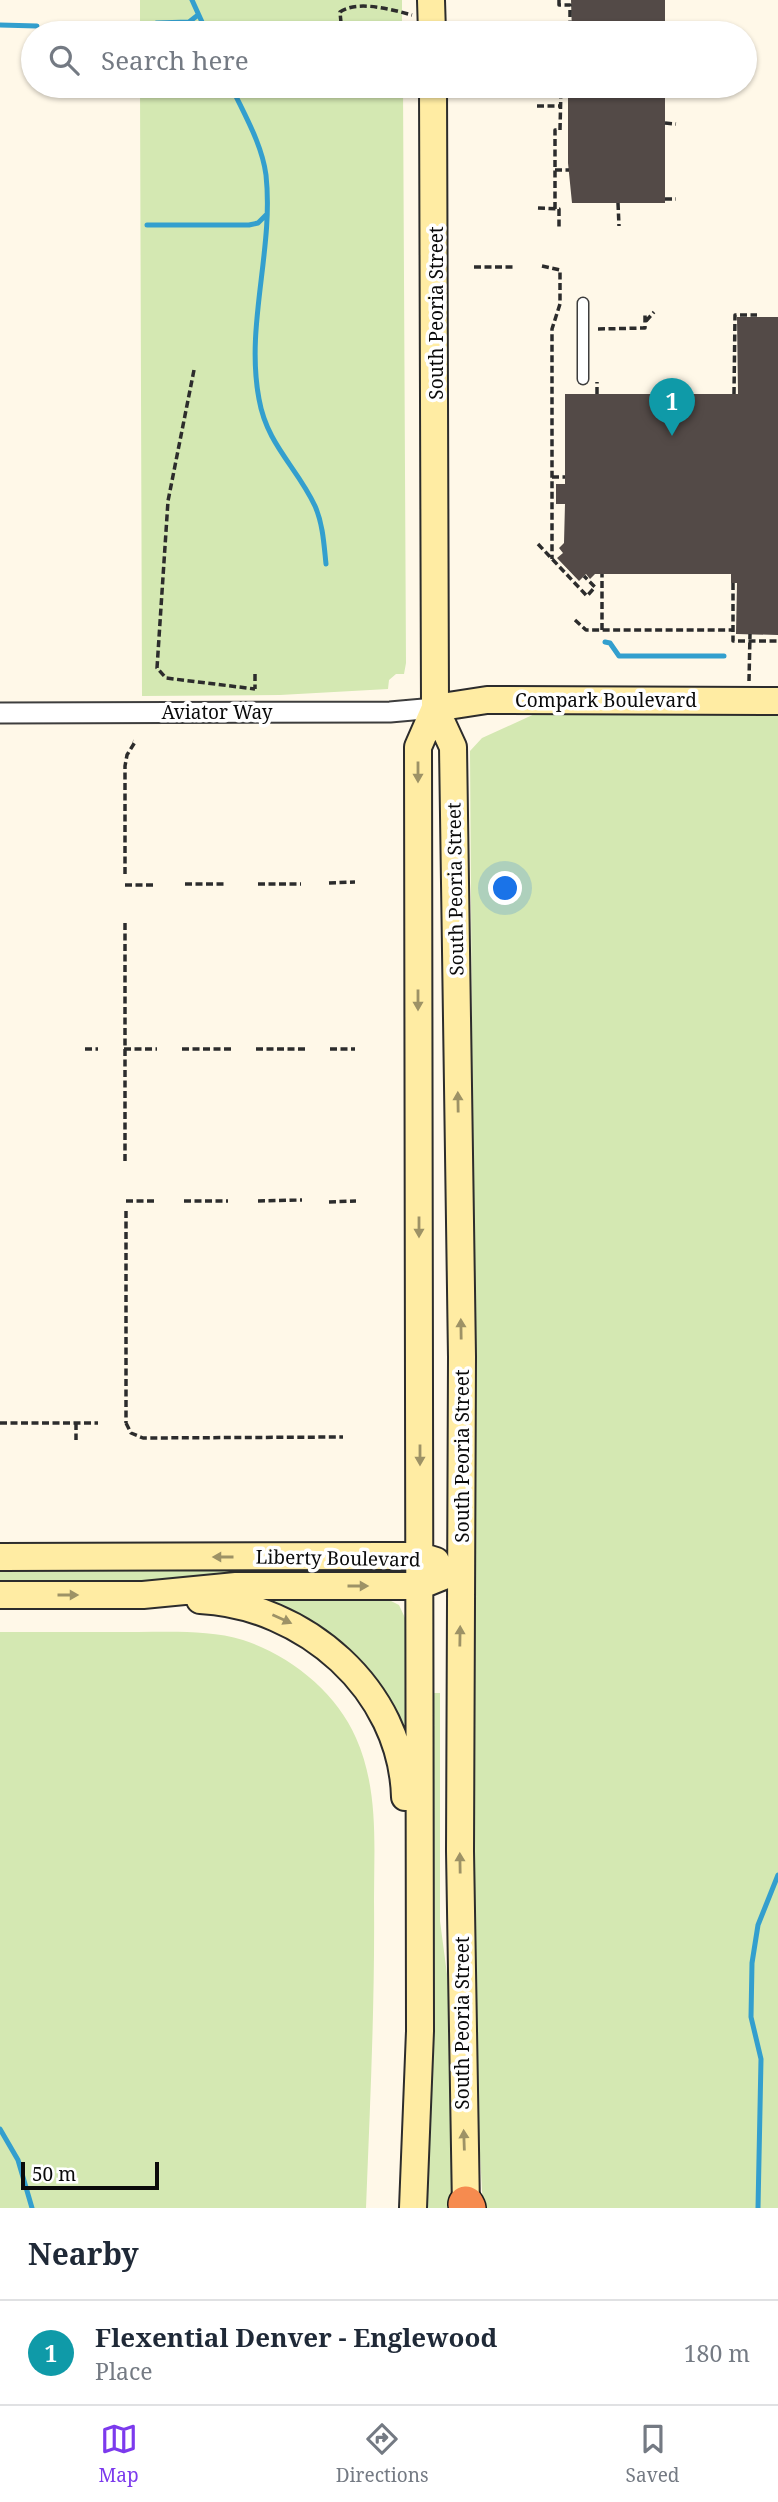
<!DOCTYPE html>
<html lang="en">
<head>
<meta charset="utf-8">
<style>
  body { margin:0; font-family:"Noto Serif",serif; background:#f2f2f3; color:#1f2937 }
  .scale { position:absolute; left:21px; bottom:18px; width:138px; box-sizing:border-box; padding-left:7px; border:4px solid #0a0a0a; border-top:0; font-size:19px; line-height:24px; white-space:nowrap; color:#0a0a0a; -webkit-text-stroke:5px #fff; paint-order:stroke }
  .you { position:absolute; left:506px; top:889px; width:24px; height:24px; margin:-18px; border:5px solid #fff; border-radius:50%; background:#1a73e8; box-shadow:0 0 0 10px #1a73e833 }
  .badge { display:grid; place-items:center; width:46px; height:46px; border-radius:50%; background:#7c3aed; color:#fff; font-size:23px; font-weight:700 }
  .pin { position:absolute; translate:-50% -58px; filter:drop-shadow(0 2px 4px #0008) }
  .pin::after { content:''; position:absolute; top:37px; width:24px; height:21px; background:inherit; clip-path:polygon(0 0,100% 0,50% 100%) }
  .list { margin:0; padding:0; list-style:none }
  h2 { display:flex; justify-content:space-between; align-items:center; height:91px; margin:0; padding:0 28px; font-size:30px }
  h2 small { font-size:23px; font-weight:400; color:#747a83 }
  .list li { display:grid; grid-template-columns:46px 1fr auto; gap:21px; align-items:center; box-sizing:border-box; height:105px; padding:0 28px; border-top:2px solid #e0e1e3 }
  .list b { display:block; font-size:26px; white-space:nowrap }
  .list p { margin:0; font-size:23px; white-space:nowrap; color:#747a83 }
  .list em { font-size:23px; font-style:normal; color:#747a83 }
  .icon { flex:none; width:38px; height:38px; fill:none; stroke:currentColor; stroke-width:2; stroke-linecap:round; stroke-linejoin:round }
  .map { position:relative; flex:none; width:778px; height:2208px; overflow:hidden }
  .search { position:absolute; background:#fff; box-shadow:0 2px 5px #0004; left:21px; right:21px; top:21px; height:77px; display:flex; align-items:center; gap:18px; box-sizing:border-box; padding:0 24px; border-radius:38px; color:#747a83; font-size:26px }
  .sheet { height:196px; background:#fff }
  nav { display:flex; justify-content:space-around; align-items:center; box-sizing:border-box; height:98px; border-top:2px solid #e0e1e3; background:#fff; font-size:19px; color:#747a83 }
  nav a { display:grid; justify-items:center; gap:4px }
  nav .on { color:#7c3aed }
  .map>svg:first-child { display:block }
  .green { fill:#d4e8b2 }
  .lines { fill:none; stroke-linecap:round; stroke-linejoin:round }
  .stream { stroke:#339fce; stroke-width:5 }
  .building { fill:#534a47 }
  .lane-casing { stroke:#3d3d3d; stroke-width:13 }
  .street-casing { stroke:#3d3d3d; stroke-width:23 }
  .secondary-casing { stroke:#2c2c2c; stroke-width:30 }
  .highway-casing { stroke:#1b1b1b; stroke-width:38 }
  .path { stroke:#2c2c2c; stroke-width:3.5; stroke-dasharray:7 3.5; stroke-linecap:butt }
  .lane { stroke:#fff; stroke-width:10 }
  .street { stroke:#fff; stroke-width:19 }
  .secondary { stroke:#ffeca3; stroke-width:26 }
  .highway { stroke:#f68b4f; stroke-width:35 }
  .oneway { fill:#9d9266 }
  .labels { text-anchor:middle; stroke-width:7; stroke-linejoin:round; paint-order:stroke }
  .street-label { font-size:19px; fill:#0a0a0a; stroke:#fff }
</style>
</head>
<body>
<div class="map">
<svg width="778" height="2208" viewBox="0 0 778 2208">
  <rect width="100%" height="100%" fill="#fff8e8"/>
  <path class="green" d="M140 0H402V33H140Z
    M140 86H403L406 663 404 674H396L389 680 388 689 280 695 142 696Z
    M539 712 778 713V2208H483L476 2083 471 1746 474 1343 470 751 482 738Z
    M324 1567 323 1575 146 1584H0V1568Z
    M383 1597 399 1605 405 1618 406 1739 261 1599Z
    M0 1632C46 1632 92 1632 138 1632 173 1632 209 1630 243 1640 290 1655 337 1693 356 1738 379 1790 374 1846 374 1900 375 2003 370 2105 366 2208H0Z
    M430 1693H440V1921L450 1997 454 2208H423Z"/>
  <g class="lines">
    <path class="stream" d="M192 0 207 33
      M156 23 189 22 198 15
      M0 25 37 26
      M231 86C244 114 262 144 266 175 274 249 245 326 259 399 267 445 297 467 315 506 323 524 324 545 326 564
      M147 225H249L258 223 266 215
      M605 642 610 643 619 656H724
      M0 2129 18 2160 32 2208
      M758 2208 761 2059 751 2017 752 1963 758 1925 778 1875"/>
  </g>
  <path class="building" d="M571 0H665V33H572Z
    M568 86H665V203H572L568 163Z
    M737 317H778V635L736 634 737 583H731V574H595L590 579 586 574 579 581 557 558 563 553 559 548 564 543 565 504H556V484H565V394H738Z"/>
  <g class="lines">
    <g class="lane-casing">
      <path id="lane" d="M583 303V379"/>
    </g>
    <g class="street-casing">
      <path id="street" d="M0 713 390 712 435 708"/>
    </g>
    <g class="secondary-casing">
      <path id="secondary" d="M431 0 432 33
        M435 708 453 747 462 1357 460 1851 466 2208
        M435 708 487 700 778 701
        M0 1557 390 1556H420L436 1561
        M0 1595H143L236 1586H419L461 1569
        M200 1600C304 1605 402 1689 405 1797
        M413 2208 420 2031 418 747 435 708 433 86"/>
    </g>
    <g class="highway-casing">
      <path id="highway" d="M466 2204 468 2208"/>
    </g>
    <path class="path" d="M559 0V5H570V33
      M342 33 340 12C357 0 390 9 412 15
      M555 33V30H570
      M552 88H561
      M537 106H560
      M665 123 676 124
      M555 170H569
      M665 199H676
      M618 203 619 226
      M538 208 559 209V227
      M555 209V130H560L561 88 566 86
      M542 266 560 270V304L552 329V559
      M474 267H514
      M646 321 654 312
      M598 329 645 328V315
      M194 370 168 501 157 668 166 678 255 689
      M597 394V382
      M734 394 735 315H757
      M552 477H565
      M538 544 587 596 595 587 584 576
      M733 583V641H778
      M575 620 586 630H733
      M602 630V574
      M255 674V689
      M749 681 750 634
      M125 874V766L127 755 135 742 133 741
      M329 883 355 882
      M185 884H227
      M258 884H301
      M125 885H153
      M125 923V1162
      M85 1049H98
      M124 1049H157
      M182 1049H231
      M256 1049H305
      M330 1049H355
      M126 1201H155
      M184 1201H228
      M258 1201 302 1200
      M329 1202 356 1201
      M126 1211V1423
      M0 1423H98
      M76 1423V1440
      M126 1423 131 1433 143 1438 343 1437"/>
    <use href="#lane" class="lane"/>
    <use href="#street" class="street"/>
    <use href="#secondary" class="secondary"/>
    <use href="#highway" class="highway"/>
  </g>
  <defs><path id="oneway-solid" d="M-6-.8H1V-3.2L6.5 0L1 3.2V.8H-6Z" transform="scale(1.75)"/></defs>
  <g class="oneway">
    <use href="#oneway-solid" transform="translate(418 772) rotate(90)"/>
    <use href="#oneway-solid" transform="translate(418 1000) rotate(90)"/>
    <use href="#oneway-solid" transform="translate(458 1102) rotate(-91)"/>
    <use href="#oneway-solid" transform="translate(419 1227) rotate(90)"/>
    <use href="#oneway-solid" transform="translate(461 1329) rotate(-91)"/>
    <use href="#oneway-solid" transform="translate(420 1455) rotate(90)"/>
    <use href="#oneway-solid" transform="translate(223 1557) rotate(-180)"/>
    <use href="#oneway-solid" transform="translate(358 1586)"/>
    <use href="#oneway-solid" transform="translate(68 1595)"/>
    <use href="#oneway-solid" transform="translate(282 1619) rotate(24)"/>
    <use href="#oneway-solid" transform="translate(460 1636) rotate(-89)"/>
    <use href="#oneway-solid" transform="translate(460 1863) rotate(-91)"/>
    <use href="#oneway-solid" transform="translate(464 2140) rotate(-92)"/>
  </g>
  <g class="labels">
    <g class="street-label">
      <text transform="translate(436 313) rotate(-90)" y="7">South Peoria Street</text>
      <text x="606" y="707">Compark Boulevard</text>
      <text x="217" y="719">Aviator Way</text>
      <text transform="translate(455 889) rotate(-91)" y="7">South Peoria Street</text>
      <text transform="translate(462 1456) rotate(-90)" y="7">South Peoria Street</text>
      <text transform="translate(338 1558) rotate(1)" y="7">Liberty Boulevard</text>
      <text transform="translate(462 2023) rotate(-90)" y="7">South Peoria Street</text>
    </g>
  </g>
</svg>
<div class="scale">50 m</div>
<div class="you"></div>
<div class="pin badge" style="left:672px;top:436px;background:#0f9aa8">1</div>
<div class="search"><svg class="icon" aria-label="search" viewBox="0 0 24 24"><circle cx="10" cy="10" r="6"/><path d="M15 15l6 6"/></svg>Search here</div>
</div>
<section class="sheet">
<h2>Nearby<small></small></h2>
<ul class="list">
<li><span class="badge" style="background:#0f9aa8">1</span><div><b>Flexential Denver - Englewood</b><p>Place</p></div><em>180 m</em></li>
</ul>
</section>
<nav>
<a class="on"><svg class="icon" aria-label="map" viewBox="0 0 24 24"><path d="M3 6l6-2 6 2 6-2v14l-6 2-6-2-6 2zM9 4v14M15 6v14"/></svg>Map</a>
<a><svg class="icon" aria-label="directions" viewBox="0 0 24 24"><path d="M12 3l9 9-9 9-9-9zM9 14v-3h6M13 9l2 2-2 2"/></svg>Directions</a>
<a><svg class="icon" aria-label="saved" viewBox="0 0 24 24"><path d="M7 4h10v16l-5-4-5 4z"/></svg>Saved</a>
</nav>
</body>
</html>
